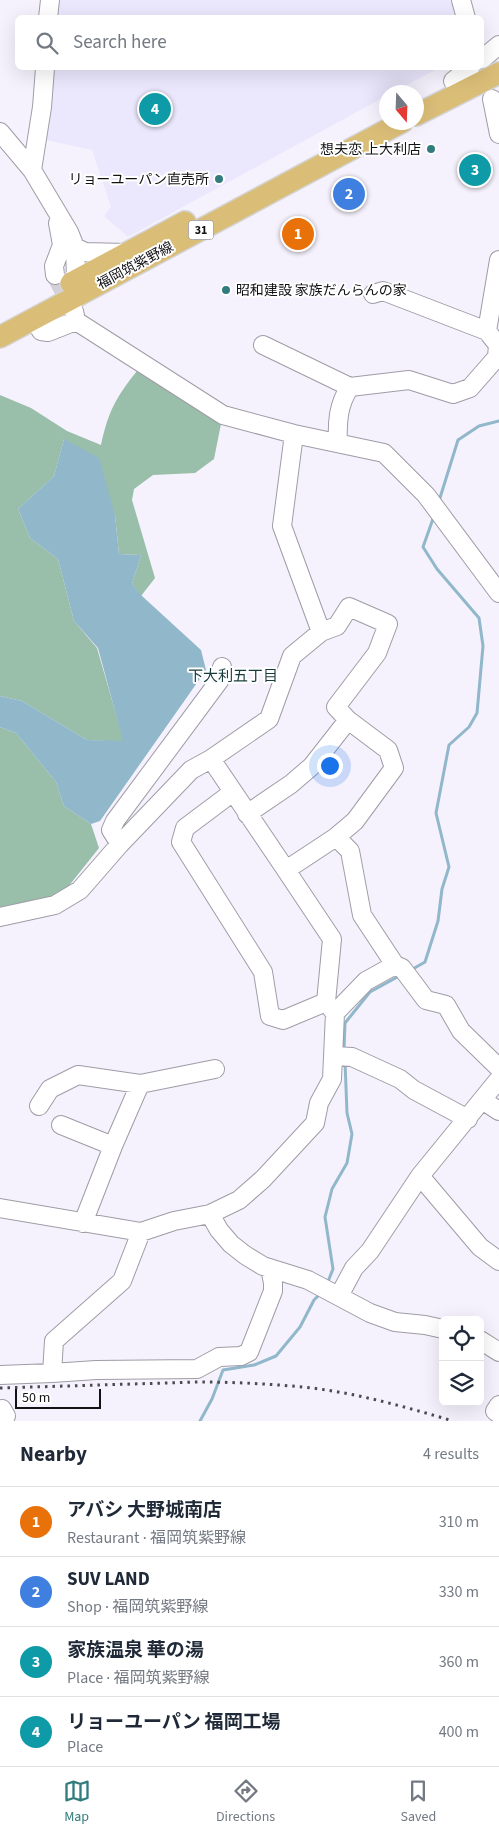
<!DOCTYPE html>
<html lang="en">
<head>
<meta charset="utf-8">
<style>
  body { margin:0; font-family:"Source Sans 3","Noto Sans JP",sans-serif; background:#f6f6f7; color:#1f2937 }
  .controls { position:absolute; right:15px; bottom:15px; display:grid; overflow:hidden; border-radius:8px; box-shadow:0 5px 20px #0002 }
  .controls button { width:45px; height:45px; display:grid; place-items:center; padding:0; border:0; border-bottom:1px solid #e0e1e3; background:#fff; color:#1f2937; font:25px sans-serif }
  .compass { position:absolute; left:379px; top:85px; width:45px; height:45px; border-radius:50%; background:#fff; box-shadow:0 5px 20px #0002; rotate:161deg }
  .scale { position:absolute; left:15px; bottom:12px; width:86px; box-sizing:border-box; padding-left:5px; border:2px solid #121114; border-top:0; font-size:14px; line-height:18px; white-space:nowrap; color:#121114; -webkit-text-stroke:4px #fff; paint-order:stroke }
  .you { position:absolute; left:329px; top:765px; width:18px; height:18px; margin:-12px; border:4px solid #fff; border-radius:50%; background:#1a73e8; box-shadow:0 0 0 8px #1a73e833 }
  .badge { display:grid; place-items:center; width:32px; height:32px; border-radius:50%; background:#337c7d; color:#fff; font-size:16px; font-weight:700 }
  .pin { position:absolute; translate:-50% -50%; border:2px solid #fff; box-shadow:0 1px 5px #0006 }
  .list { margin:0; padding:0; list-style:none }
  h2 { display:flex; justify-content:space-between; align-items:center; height:65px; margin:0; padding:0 20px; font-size:21px }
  h2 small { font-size:16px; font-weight:400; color:#747a83 }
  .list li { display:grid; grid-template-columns:32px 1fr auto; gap:15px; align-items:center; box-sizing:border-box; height:70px; padding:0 20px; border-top:1px solid #e0e1e3 }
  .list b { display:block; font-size:19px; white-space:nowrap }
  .list p { margin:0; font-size:16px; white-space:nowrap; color:#747a83 }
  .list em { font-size:16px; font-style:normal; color:#747a83 }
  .icon { flex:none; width:28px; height:28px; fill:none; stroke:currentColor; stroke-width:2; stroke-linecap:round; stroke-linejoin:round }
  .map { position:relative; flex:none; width:499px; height:1421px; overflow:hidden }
  .search { position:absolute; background:#fff; box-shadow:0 5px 20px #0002; left:15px; right:15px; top:15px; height:55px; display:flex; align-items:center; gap:12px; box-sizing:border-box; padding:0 18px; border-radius:8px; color:#747a83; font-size:19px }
  .sheet { height:345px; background:#fff }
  nav { display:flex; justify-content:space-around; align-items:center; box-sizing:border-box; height:70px; border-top:1px solid #e0e1e3; background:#fff; font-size:14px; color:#747a83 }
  nav a { display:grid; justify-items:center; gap:2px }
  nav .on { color:#337c7d }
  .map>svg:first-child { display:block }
  .industrial { fill:#ebe7fd }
  .forest { fill:#99beaa }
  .water { fill:#91b7ca }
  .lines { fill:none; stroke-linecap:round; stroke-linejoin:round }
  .stream { stroke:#91b7ca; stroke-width:3 }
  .minor-tunnel { stroke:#d4d0da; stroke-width:18; stroke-dasharray:18 9; stroke-linecap:butt }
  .minor-casing { stroke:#9f9ca6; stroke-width:20 }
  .major-casing { stroke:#d4d4d5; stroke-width:24 }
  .minor { stroke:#fff; stroke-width:18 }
  .major { stroke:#dabd77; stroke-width:21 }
  .rail { stroke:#4c4a4f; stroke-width:3; stroke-dasharray:2.5 5; stroke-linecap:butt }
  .poi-dot { fill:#337c7d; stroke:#fff; stroke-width:2 }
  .labels { text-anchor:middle; stroke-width:4; stroke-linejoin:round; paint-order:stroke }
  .shield { fill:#fff; stroke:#59585a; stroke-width:1 }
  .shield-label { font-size:12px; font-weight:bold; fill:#121114 }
  .poi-label { font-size:14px; fill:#121114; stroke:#fff; text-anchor:end }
  .street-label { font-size:14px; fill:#121114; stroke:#fff }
  .neighbourhood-label { font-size:15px; fill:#173a3a; stroke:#fff }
</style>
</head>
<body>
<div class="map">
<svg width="499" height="1421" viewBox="0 0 499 1421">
  <rect width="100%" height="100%" fill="#f6f2fd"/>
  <path class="industrial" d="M57 0H450L458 17 56 18Z
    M52 68H439L393 92H386V96L128 237 104 216 111 207 92 150 46 140Z"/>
  <path class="forest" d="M137 371 221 424 214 459 195 473 153 475 134 489 132 500 155 578 141 596 132 584 141 555 119 554 115 515 64 439 54 476 18 509 30 538 58 559 74 621 97 648 124 742 87 740 22 701 0 696V395L31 408 67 431 101 445C108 412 116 397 137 371Z
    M0 727 16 733 56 782 64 806 91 824 99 848 64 892 0 914Z"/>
  <path class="water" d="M64 439 99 458 115 515 119 554 141 555 132 584 142 596 201 650 206 670 100 821 91 824 64 806 56 782 16 733 0 727V696L22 701 87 740 123 741 98 648 74 621 58 559 30 538 18 509 54 476Z"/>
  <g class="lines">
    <path class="stream" d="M439 501 458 440 479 426 499 421
      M411 970 425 962 438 921 442 889 449 867 436 813 449 745 469 727 477 713 483 646 479 618 437 569 423 547 434 516
      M344 1051 345 1023 370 992 401 975
      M327 1284 333 1269 325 1217 332 1189 347 1163 352 1134 347 1113 345 1062
      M200 1421 212 1399 223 1370 254 1365 276 1356 300 1327 314 1300 321 1293"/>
    <path class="minor-tunnel" d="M55 275 74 311"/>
    <g class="minor-casing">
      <path id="minor" d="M461 0 466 18
        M48 18 50 0
        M482 59 499 45
        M453 81 470 68
        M492 99 499 134
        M0 132 32 170 69 232 75 247 76 280
        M32 170 42 107 45 68
        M75 247 85 252 126 253
        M55 275 54 266 62 245 58 223
        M373 294 383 291 487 331
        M74 311 76 321 223 415 294 434 384 453 426 495 499 593
        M34 319 41 331 48 332 76 321
        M263 345 350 387
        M294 434 282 526 321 632
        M338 443C337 423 338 404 350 387L409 380 453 394 470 388 497 357 498 345 487 331 499 260
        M211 759 286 870 336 837
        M233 792 185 828 181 842 263 972 270 1016 283 1020 326 1002 335 1013 366 981 395 965
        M247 814 291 784 312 766 348 720
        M120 844 111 830 115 821 219 681 222 667
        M286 870 332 939 326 1002
        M0 917 55 905 80 890 120 844 191 770 211 759 269 719 292 656 321 632 337 626 349 607 388 624 377 653 336 707 348 720 388 750 394 768 355 821 336 837 350 851 362 915 395 965 402 968 426 1000 446 1005 461 1031 499 1068
        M334 1056 352 1057 400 1079 414 1090 468 1119
        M482 1100 499 1111
        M39 1106 50 1089 78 1075 140 1084 215 1069
        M61 1125 113 1146
        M420 1176 480 1247 499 1261
        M0 1208 141 1232 174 1221 210 1214 239 1200 263 1179 315 1123 319 1103 332 1079 335 1013
        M210 1214 219 1230 231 1244 245 1255 263 1266 308 1280 370 1313 395 1322 425 1325 443 1329
        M83 1223 113 1146 140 1084
        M339 1296 354 1268 370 1251 420 1176 499 1079
        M480 1340 499 1352
        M52 1373 96 1370 197 1369 219 1357 241 1356 249 1352 273 1291V1283L270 1268
        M0 1375 52 1373 54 1341 122 1281 141 1232
        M499 1405 495 1411 499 1414
        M0 1421 6 1416 2 1409"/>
    </g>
    <g class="major-casing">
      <path id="major" d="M416 115 499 73
        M71 283 185 222
        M0 337 402 122"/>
    </g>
    <use href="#minor" class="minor"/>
    <use href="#major" class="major"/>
    <path class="rail" d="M0 1388 198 1382C236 1382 274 1384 312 1388 360 1394 406 1407 453 1421"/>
  </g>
  <g class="poi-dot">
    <circle cx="431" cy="149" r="5"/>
    <circle cx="219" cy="179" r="5"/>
    <circle cx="226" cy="290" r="5"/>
  </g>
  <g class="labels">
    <rect class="shield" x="188.5" y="220.5" width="25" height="19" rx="4"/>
    <g class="shield-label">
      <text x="201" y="234">31</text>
    </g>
    <g class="poi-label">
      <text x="421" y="154">想夫恋 上大利店</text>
      <text x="209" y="184">リョーユーパン直売所</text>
      <text x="236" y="295" text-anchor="start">昭和建設 家族だんらんの家</text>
    </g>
    <g class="street-label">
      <text transform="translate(135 265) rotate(-28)" y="5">福岡筑紫野線</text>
    </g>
    <g class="neighbourhood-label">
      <text x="233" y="681">下大利五丁目</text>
    </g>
  </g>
</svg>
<div class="controls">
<button><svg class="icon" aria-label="locate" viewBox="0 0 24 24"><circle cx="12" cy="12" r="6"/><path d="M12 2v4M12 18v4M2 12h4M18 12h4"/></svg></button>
<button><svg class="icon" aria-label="layers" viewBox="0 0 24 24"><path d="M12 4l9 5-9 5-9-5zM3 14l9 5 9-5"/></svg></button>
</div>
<svg class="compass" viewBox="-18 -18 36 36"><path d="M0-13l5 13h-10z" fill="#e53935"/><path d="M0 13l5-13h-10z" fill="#747a83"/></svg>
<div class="scale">50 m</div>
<div class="you"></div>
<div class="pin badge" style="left:298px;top:234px;background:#e8710a">1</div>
<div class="pin badge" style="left:349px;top:194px;background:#3f7fe0">2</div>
<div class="pin badge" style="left:475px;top:170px;background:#0f9aa8">3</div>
<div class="pin badge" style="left:155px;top:109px;background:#0f9aa8">4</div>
<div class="search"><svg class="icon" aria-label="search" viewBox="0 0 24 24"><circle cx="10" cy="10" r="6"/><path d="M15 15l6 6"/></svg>Search here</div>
</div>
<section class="sheet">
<h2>Nearby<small>4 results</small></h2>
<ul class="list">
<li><span class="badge" style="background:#e8710a">1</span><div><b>アバシ 大野城南店</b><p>Restaurant · 福岡筑紫野線</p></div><em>310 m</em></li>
<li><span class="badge" style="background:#3f7fe0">2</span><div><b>SUV LAND</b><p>Shop · 福岡筑紫野線</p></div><em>330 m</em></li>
<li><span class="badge" style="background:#0f9aa8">3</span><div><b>家族温泉 華の湯</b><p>Place · 福岡筑紫野線</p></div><em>360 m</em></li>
<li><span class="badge" style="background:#0f9aa8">4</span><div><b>リョーユーパン 福岡工場</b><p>Place</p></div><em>400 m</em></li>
</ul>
</section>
<nav>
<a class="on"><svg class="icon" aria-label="map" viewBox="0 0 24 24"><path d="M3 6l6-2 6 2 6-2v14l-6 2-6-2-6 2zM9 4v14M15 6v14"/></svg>Map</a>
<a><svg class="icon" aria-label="directions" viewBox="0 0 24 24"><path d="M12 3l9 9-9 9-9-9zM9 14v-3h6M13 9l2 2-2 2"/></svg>Directions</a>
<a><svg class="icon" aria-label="saved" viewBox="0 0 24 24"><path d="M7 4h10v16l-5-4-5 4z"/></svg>Saved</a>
</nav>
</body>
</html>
